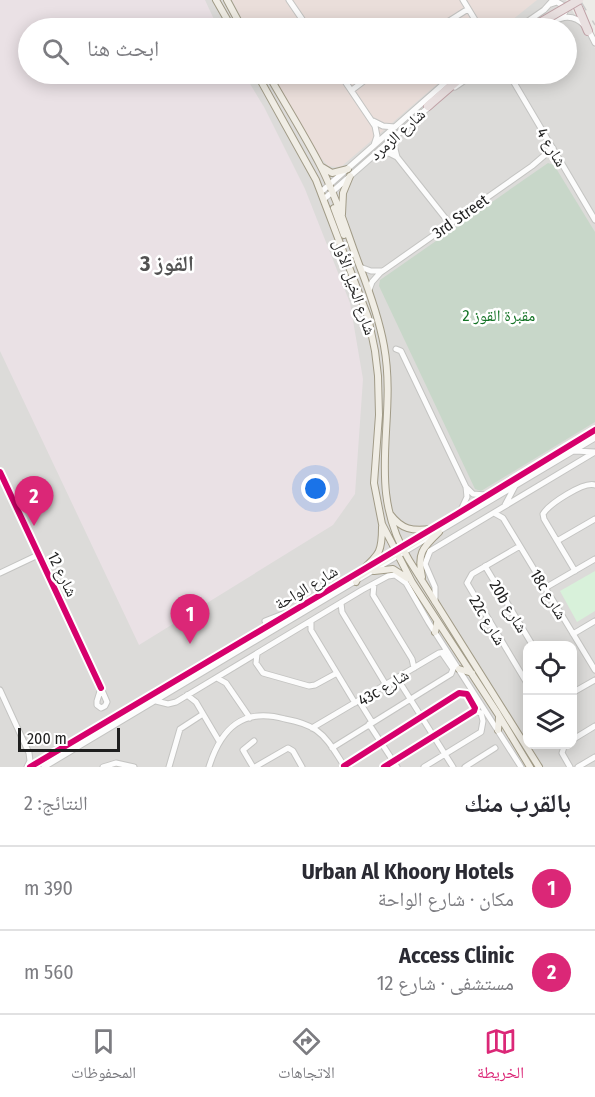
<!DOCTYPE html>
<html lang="ar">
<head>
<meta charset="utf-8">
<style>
  body { margin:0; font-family:"Fira Sans Condensed","Noto Naskh Arabic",sans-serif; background:#f7f7f7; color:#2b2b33; direction:rtl }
  .controls { position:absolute; right:18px; bottom:18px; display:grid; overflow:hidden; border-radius:12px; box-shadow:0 3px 15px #0003 }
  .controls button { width:54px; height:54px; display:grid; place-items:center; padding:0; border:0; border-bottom:2px solid #e1e1e2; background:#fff; color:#2b2b33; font:30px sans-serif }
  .scale { position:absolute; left:18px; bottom:15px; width:102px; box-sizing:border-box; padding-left:6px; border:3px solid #1f1f1f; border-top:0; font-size:16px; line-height:21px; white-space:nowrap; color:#1f1f1f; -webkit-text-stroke:4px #fff; paint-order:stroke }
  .you { position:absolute; left:316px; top:489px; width:21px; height:21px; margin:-15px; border:4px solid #fff; border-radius:50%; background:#1a73e8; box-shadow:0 0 0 9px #1a73e833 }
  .badge { display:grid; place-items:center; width:39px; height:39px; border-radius:50%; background:#db2777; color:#fff; font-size:20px; font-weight:700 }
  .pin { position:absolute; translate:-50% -50px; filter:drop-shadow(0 2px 3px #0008) }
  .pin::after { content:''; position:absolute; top:32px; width:21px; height:18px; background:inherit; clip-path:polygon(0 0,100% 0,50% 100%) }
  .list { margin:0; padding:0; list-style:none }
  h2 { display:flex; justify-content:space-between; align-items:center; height:78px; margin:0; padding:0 24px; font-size:26px }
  h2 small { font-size:20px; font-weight:400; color:#7c7c81 }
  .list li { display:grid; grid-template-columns:39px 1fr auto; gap:18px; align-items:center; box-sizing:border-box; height:84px; padding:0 24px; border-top:2px solid #e1e1e2 }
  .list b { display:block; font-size:22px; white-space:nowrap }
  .list p { margin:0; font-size:20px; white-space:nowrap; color:#7c7c81 }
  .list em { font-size:20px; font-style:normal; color:#7c7c81 }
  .icon { flex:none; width:33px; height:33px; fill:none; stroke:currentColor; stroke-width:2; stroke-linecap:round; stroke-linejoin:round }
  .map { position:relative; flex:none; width:595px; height:767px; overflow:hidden; direction:ltr }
  .search { position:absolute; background:#fff; box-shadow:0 3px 15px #0003; left:18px; right:18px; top:18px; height:66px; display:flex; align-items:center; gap:15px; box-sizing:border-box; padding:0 21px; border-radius:33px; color:#7c7c81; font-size:22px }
  .sheet { height:246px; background:#fff }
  nav { display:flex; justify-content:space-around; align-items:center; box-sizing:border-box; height:84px; border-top:2px solid #e1e1e2; background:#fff; font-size:16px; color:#7c7c81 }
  nav a { display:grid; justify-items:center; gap:3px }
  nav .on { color:#db2777 }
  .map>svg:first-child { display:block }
  .residential { fill:#dcdbd9; fill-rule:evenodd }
  .commercial { fill:#eadeda }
  .industrial { fill:#eae1e5 }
  .cemetery { fill:#c8d7c9 }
  .park { fill:#d8f1da }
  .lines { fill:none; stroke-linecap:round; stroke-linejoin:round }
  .minor-casing { stroke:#c4c4c2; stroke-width:7 }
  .major-casing { stroke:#a19b87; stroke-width:8 }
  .highway-casing { stroke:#c0a2a7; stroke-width:10 }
  .minor { stroke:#fcfcfc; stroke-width:5 }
  .major { stroke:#f0ede5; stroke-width:6 }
  .highway { stroke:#e9e0e0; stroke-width:8 }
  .rail { stroke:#cbcbca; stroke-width:1.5; stroke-dasharray:12 12; stroke-linecap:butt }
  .highway-bridge-casing { stroke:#c0a2a7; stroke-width:10; stroke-linecap:butt }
  .highway-bridge { stroke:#e9e0e0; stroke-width:8 }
  .cycleway-casing { stroke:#fff; stroke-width:10 }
  .cycleway { stroke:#d6006c; stroke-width:6 }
  .labels { text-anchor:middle; stroke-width:5; stroke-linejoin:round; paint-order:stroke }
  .street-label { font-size:16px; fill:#1f1f1f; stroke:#fff }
  .park-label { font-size:16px; fill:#157427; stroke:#fff }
  .district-label { font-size:22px; font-weight:bold; fill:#525252; stroke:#fff }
</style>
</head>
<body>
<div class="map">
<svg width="595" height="767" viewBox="0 0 595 767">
  <rect width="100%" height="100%" fill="#edece8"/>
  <path class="residential" d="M0 0H566L595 48V767H0ZM28 28H566V74H28ZM528 646H572V744H528Z"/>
  <path class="commercial" d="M232 0H537L502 28H247Z
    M271 74H449L349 160 342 166 336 167 328 166 321 158Z"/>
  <path class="industrial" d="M0 0H205L218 28H28V74H244L264 107 305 189 350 303 363 379 355 494 333 525 139 645 0 351Z"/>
  <path class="cemetery" d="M548 163 554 165 595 232V422L481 491 475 489 379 286 380 280Z"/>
  <path class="park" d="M595 571V611L577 622 560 591Z"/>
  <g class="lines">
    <g class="minor-casing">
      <path id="minor" d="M289 0 308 28
        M463 0 480 28
        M551 4 557 2 564 6 565 12 562 17
        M438 28 468 9
        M518 28 544 10 553 0
        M540 28C555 20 570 10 584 25
        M588 29 595 43
        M340 74 375 126 377 136 374 145
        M509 74 595 220
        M455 87 474 74
        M352 90 373 74
        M373 121 383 126 395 127
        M395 136 394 145 397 157 450 224
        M376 154 389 153 397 157
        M321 192 455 74
        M324 199 431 105
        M360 267 371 271H382
        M369 290 372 282 380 273 532 166 553 148
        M396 349 401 351 466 487 467 497 461 510
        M574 451 595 452
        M0 472 101 688
        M467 488 473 494 485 495
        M505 505 515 486
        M494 513 503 518 595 670
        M441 523 595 430
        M557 541 595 519
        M520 546 472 574 467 583 528 685
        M485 566 533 646
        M575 571 544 519 543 514C549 504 584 481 595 485
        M0 573 38 555
        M374 584 373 595 412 659 414 668
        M545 588 595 559
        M435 602V587L425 564 430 551 595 452
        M341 603 342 612 386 685
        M265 621 283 614
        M311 622V630L355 703
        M573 634 595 621
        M257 654 256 663 263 673 309 686 315 685 337 673
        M217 678 226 683 250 718
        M397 678 453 767
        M101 688 107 702 105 706 101 708 97 705V701Z
        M0 690 29 753 30 761 27 767
        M572 693 595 680
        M187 695 196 702 219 741
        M156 701 168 704 176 702 362 590 388 576 395 575 406 583 429 623 521 767
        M359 701 372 722
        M369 724 397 767
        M312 728 439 653 445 652
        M572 740 595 726
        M565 744 562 753 570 767
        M332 748 451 674 453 669 442 653
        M344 766 459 693 467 694 475 708 474 711 384 767
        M30 767 431 529
        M44 767 595 438
        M103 767 116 763 134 767
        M169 767 180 729 203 714
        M209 767C221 728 243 707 285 719 296 721 307 724 316 730 329 739 336 754 345 767
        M253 767 243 750 254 741
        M255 767 288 748 293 751 302 767
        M424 767 481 732 483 721 481 713 474 711
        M465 767 495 748
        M578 767 595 757"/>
    </g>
    <g class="major-casing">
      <path id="major" d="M216 0 232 28
        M227 0 242 28
        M257 74 316 180 368 317 375 351 378 376 379 415 374 483 382 524 412 582 498 714 530 767
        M268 74C285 104 304 134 320 165 337 197 347 233 360 267 370 293 379 318 384 346 398 423 364 487 409 560L539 767
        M322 167 332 173 348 169
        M334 208 344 235
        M342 214 343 193 350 176
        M390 514C402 530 412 531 431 529
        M401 551 441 526 443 522
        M362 570C380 554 382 551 382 527
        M374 571 393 569 407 578
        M422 577C417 554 422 548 439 532
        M356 582 358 577 398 552
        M435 632 437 623
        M459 669 472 673
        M498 730 499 717"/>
    </g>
    <g class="highway-casing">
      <path id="highway" d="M575 0 588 31
        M428 106 465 74"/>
    </g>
    <use href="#minor" class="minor"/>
    <use href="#major" class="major"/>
    <use href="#highway" class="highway"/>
    <path class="rail" d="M580 0 595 25"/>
    <g class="highway-bridge-casing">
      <path id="highway-bridge" d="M531 28 579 0"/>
    </g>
    <use href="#highway-bridge" class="highway-bridge"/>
    <g class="cycleway-casing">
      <path id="cycleway" d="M0 472 101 688
        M344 766 459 693 467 694 475 708 474 711 384 767
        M30 767 457 514 595 430"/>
    </g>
    <use href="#cycleway" class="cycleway"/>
  </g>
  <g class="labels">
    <g class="street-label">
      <text transform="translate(397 134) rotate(-42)" y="6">شارع الزمرد</text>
      <text transform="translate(552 147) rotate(59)" y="6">شارع 4</text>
      <text transform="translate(460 216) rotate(-35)" y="6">3rd Street</text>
      <text transform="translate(355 287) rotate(71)" y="6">شارع الخيل الأول</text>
      <text transform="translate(63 574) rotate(64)" y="6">شارع 12</text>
      <text transform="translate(306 587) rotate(-31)" y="6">شارع الواحة</text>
      <text transform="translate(549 594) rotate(59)" y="6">18c شارع</text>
      <text transform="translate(509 606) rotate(59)" y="6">20b شارع</text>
      <text transform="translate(488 620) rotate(59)" y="6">22c شارع</text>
      <text transform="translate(383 687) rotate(-31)" y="6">43c شارع</text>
    </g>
    <g class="park-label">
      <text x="499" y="321">مقبرة القوز 2</text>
    </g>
    <g class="district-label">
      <text x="167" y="271">القوز 3</text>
    </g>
  </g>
</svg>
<div class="controls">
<button><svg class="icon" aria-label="locate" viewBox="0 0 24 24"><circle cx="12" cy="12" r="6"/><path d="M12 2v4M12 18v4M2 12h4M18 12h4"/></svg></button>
<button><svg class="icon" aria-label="layers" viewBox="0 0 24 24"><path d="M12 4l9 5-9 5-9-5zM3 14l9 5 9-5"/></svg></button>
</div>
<div class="scale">200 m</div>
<div class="you"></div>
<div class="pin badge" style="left:190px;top:644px">1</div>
<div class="pin badge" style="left:34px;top:526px">2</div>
<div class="search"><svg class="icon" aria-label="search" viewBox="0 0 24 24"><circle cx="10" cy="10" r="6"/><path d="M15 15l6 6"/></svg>ابحث هنا</div>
</div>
<section class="sheet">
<h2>بالقرب منك<small>النتائج: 2</small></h2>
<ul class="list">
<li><span class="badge">1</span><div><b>Urban Al Khoory Hotels</b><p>مكان · شارع الواحة</p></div><em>390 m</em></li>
<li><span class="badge">2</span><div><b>Access Clinic</b><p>مستشفى · شارع 12</p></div><em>560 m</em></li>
</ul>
</section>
<nav>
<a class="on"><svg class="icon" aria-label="map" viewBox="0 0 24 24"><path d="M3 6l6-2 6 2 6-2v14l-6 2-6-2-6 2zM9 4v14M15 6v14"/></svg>الخريطة</a>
<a><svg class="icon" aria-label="directions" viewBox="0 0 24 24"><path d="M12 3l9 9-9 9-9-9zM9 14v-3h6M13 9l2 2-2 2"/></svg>الاتجاهات</a>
<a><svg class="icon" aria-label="saved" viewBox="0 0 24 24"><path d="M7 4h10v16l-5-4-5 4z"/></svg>المحفوظات</a>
</nav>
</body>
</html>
